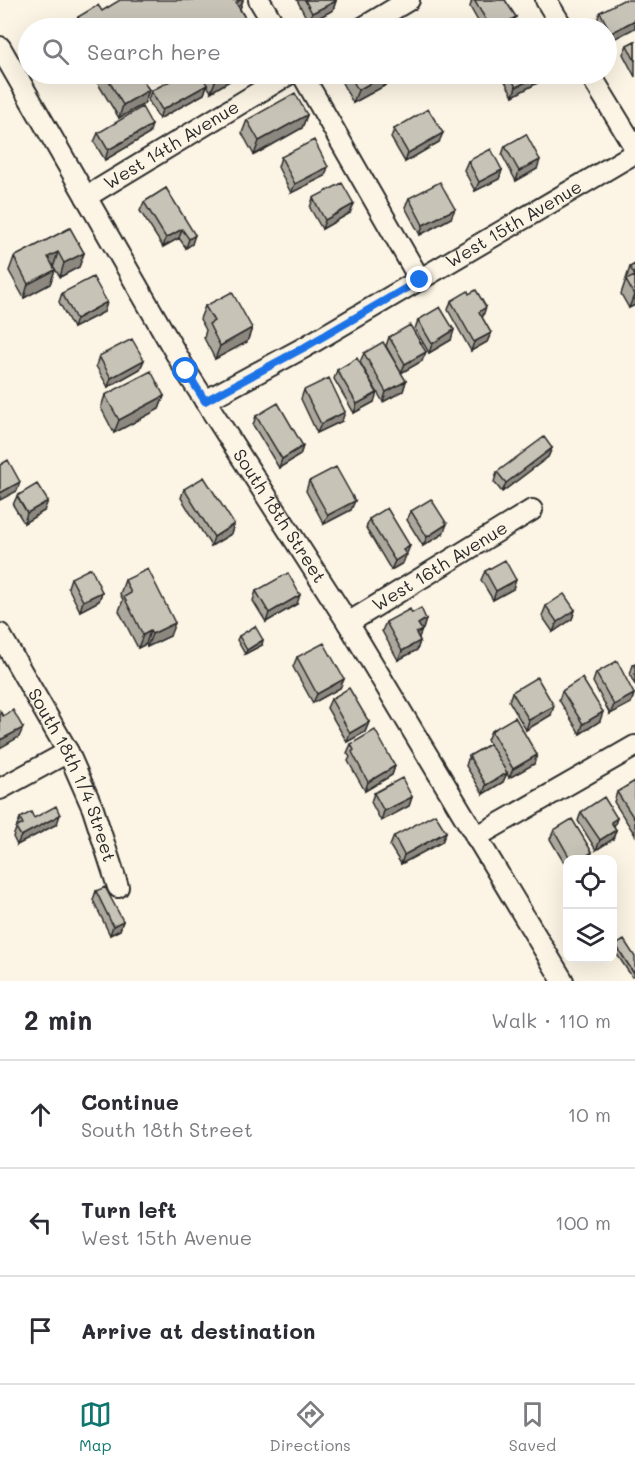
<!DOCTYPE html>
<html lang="en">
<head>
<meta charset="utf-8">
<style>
  body { margin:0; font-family:Mali,sans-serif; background:#f7f7f7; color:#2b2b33 }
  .controls { position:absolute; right:18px; bottom:18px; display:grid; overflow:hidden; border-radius:12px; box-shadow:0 6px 24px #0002 }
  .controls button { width:54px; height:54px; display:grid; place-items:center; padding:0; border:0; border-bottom:2px solid #e1e1e2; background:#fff; color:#2b2b33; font:30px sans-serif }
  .stop { position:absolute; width:18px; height:18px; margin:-14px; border:4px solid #1a73e8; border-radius:50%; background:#fff }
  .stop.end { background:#1a73e8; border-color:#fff; box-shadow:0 2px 6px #0008 }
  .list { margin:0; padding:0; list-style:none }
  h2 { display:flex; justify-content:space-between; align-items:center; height:78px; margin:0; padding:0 24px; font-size:26px }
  h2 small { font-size:20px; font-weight:400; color:#7c7c81 }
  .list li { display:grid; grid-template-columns:39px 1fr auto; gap:18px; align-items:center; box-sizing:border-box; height:108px; padding:0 24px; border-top:2px solid #e1e1e2 }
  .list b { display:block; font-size:22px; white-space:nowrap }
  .list p { margin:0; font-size:20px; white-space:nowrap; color:#7c7c81 }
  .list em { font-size:20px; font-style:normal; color:#7c7c81 }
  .icon { flex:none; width:33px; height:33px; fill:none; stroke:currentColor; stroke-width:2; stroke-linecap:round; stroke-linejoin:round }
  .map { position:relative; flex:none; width:635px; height:981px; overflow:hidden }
  .search { position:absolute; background:#fff; box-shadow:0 6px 24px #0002; left:18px; right:18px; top:18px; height:66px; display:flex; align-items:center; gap:15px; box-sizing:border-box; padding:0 21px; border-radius:33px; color:#7c7c81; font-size:22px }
  .sheet { height:402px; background:#fff }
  nav { display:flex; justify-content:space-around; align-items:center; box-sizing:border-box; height:84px; border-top:2px solid #e1e1e2; background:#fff; font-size:16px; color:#7c7c81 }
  nav a { display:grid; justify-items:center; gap:3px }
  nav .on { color:#0f766e }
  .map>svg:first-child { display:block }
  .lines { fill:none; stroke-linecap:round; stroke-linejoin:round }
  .street-casing { stroke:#2b2b2b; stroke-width:24 }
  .street { stroke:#fcf5e5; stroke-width:20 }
  .wall { fill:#aca89d; stroke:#2b2b2b; stroke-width:1.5 }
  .shaded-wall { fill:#8c8880; stroke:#2b2b2b; stroke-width:1.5 }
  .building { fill:#c8c3b7; stroke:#2b2b2b; stroke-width:1.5 }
  .route { stroke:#1a73e8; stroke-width:8 }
  .labels { text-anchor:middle; stroke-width:4.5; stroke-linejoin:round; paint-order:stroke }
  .street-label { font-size:18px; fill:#2b2b2b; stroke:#fcf5e5 }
</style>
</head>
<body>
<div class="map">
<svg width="635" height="981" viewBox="0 0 635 981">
  <rect width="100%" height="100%" fill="#fcf5e5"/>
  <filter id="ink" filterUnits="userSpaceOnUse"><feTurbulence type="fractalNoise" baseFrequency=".0167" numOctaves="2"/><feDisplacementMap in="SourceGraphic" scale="12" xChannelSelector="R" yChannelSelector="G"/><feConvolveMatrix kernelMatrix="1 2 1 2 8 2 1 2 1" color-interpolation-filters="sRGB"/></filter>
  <g filter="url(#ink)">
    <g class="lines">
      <g class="street-casing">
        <g id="street">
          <path d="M259 0 276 28"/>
          <path d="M546 0 563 28"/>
          <path d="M362 28 409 0"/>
          <path id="s1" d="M0 47 186 371 348 623 563 981"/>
          <path d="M302 74 420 280"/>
          <path d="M590 74 635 148"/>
          <path id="s2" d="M86 197 289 74"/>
          <path id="s3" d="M205 401 305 347 635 153"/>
          <path id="s4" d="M348 623 532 510"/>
          <path id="s5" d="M0 634 68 752 93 809 118 887"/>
          <path d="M0 789 68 752"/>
          <path d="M476 837 635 746"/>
        </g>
      </g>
      <use href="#street" class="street"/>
    </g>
    <path class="wall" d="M243 0 240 9 251 28H73L78 17 102 11Z
      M297 0H336L333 10 309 23Z
      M472 0H505L516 17 512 26 508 28H482L470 7Z
      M635 0 608 42 606 39V28H601L597 21 600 12Z
      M635 41V77L623 54 627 45Z
      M92 74H139L149 90 144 104 119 118Z
      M183 74H239L238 76 211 92 207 85 204 94 159 119 148 100 151 91Z
      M341 74H399L397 79 353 103 341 81 342 76Z
      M501 74H546L543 80 513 96Z
      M307 115 302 128 254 155 242 133 247 120Z
      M394 129 439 142 405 162 391 138Z
      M98 133 149 134 105 160 94 142Z
      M505 146 537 169 516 181 502 155Z
      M281 157 325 176 291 193 278 167Z
      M468 161 502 170 499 179 475 191 464 170Z
      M166 188 192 244 186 248 179 238 163 247 140 211 144 202Z
      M313 198 350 213 322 229 310 208Z
      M409 198 451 218 420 235 405 207Z
      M70 228 84 253 79 267 60 277 53 266 55 270 50 284 24 298 9 271 14 257Z
      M635 264V305L629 308 621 294 630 267Z
      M62 293 107 302 104 312 73 328 59 302Z
      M451 301 483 316 482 317 491 333 487 342 471 351 448 310Z
      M205 306 252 328 247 342 215 359 204 338 206 330 200 319Z
      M418 320 451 340 429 353 415 329Z
      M389 337 422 361 401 373 386 346Z
      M364 353 406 381 403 391 383 402 360 362Z
      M99 356 144 360 140 369 108 387 96 366Z
      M337 370 374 402 354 413 334 379Z
      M304 390 342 421 317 433 301 399Z
      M105 395 164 396 159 409 114 433 101 408Z
      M256 416 303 446 300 455 279 468 253 425Z
      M552 448 548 457 502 492 494 482 497 472Z
      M309 481 351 510 324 524 306 491Z
      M184 489 234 524 231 534 211 546 181 498Z
      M17 496 44 511 24 523 13 505Z
      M411 511 443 534 423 546 407 520Z
      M369 519 407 555 405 556 403 563 391 570 366 528Z
      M485 571 513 589 493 600 481 580Z
      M71 578 102 592 99 601 80 611 68 587Z
      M125 580 170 636 147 647 146 644 138 648 119 611 123 600 120 594Z
      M256 591 297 604 266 622 253 601Z
      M546 606 575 610 572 619 553 632 542 616Z
      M412 613 426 619 423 629 421 630 419 638 420 641 417 650 398 660 382 631 386 622Z
      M239 636 262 645 245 654 237 640Z
      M297 657 344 679 340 688 313 703 293 667Z
      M635 664V685L630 675 633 665Z
      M596 673 634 694 631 703 610 714 593 682Z
      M562 691 600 721 580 734 559 700Z
      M512 692 551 715 526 730 509 701Z
      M331 699 369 722 365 732 347 742 327 708Z
      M491 731 534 764 509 778 507 773 503 782 483 794 466 766 469 756 490 744 487 740Z
      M351 744 395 766 392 775 365 791 348 761 350 757 347 753Z
      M635 781V835L614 802 617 792Z
      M374 793 412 797 409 806 381 821 371 802Z
      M581 812 617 818 614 826 616 830 613 839 596 850 578 821Z
      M20 818H34L57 824 17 845 13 837Z
      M554 830 592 852 589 860H567V868L550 839Z
      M446 832 442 842 401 864 390 846 394 836Z
      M96 891 123 921 120 930 110 935 93 900Z
      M616 945 635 975 632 977 614 950Z"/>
    <path class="shaded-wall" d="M240 0H243L239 11 236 3Z
      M336 1 333 10 309 23 312 13Z
      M516 17 512 26 508 28H496Z
      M635 20V28L608 42 611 33Z
      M207 22 204 28H195Z
      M225 74H239L238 76 211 92 216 79Z
      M387 74H399L397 79 353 103 358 90Z
      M542 74H546L543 80 513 96 516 87Z
      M207 85 204 94 159 119 162 110Z
      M149 90 144 104 119 118 123 105Z
      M307 115 302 128 254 155 259 141Z
      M152 125 149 134 105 160 108 150Z
      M443 133 439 142 405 162 408 153Z
      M540 160 537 169 516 181 519 171Z
      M328 167 325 176 291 193 295 184Z
      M502 170 499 179 475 191 479 182Z
      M354 204 350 213 322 229 325 220Z
      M455 209 451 218 420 235 423 225Z
      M182 229 179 238 163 247 166 238Z
      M195 235 192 244 186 248 189 239Z
      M58 252 54 265 44 271 48 257Z
      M84 253 79 267 60 277 64 263Z
      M55 270 50 284 24 298 28 284Z
      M635 294V305L629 308 634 295Z
      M107 302 104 312 73 328 76 319Z
      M486 307 483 316 475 321 479 312Z
      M252 328 247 342 215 359 220 346Z
      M454 330 451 340 429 353 432 344Z
      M491 333 487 342 471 351 474 342Z
      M426 352 422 361 401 373 405 364Z
      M144 360 140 369 108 387 111 378Z
      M406 381 403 391 383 402 386 392Z
      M377 393 374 402 354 413 357 404Z
      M164 396 159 409 114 433 119 420Z
      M345 412 342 421 317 433 321 424Z
      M303 446 300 455 279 468 282 459Z
      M552 448 548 457 502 492 506 483Z
      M20 482 17 491 0 500V493Z
      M48 501 44 511 24 523 27 513Z
      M355 501 351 510 324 524 328 515Z
      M234 524 231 534 211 546 214 537Z
      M447 524 443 534 423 546 427 537Z
      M410 546 403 563 391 570 395 561 403 550Z
      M516 580 513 589 493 600 496 591Z
      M102 592 99 601 80 611 83 601Z
      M300 595 297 604 266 622 269 613Z
      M575 610 572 619 553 632 557 622Z
      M426 619 423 629 415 633 418 624Z
      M175 623 170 636 147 647 152 634Z
      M422 630 418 639 416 633Z
      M150 631 146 644 138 648 143 635Z
      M263 640 262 645 245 654 247 650Z
      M420 641 417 650 398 660 402 651Z
      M344 679 340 688 313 703 317 694Z
      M634 694 631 703 610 714 614 705Z
      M554 706 551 715 526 730 529 720Z
      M603 712 600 721 580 734 583 724Z
      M369 722 365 732 347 742 350 733Z
      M23 728 19 737 0 748V740Z
      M537 755 534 764 509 778 513 769Z
      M395 766 392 775 365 791 368 782Z
      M507 773 503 782 483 794 486 785Z
      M412 797 409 806 381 821 384 811Z
      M60 815 57 824 17 845 21 836Z
      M617 818 614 827 611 822Z
      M616 830 613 839 596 850 600 840Z
      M446 832 442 842 401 864 404 855Z
      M592 852 589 860H580Z
      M123 921 120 930 110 935 113 926Z"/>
    <path class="building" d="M120 0H240L236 3 251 28H210L207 22 195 28H171L170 27 167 28H85L78 17 98 5 102 11Z
      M305 0H336V1L312 13Z
      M474 0H505L516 17 496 28H491Z
      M623 0H635V20L611 33 600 12Z
      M635 41V61L627 45Z
      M105 74H139L149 90 123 105Z
      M183 74H201L207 85 162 110 151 91Z
      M213 74H225L216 79Z
      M349 74H387L358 90Z
      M509 74H542L516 87Z
      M295 93 307 115 259 141 247 120Z
      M142 107 152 125 108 150 98 133Z
      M428 109 443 133 408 153 394 129Z
      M526 134 540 160 519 171 505 146Z
      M314 140 328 167 295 184 281 157Z
      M491 149 502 170 479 182 468 161Z
      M440 182 455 209 423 225 409 198Z
      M342 183 354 204 325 220 313 198Z
      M166 188 195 235 189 239 182 229 166 238 144 202Z
      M70 228 84 253 64 263 58 252 48 257 55 270 28 284 14 257Z
      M635 264V294L634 295 626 280 635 276 630 267Z
      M93 277 107 302 76 319 62 293Z
      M476 290 486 307 479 312 491 333 474 342 451 301 468 291 469 294Z
      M232 292 252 328 220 346 209 324 214 321 205 306Z
      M440 307 454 330 432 344 418 320Z
      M410 325 426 352 405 364 389 337Z
      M132 339 144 360 111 378 99 356Z
      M383 342 406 381 386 392 364 353Z
      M357 358 377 393 357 404 337 370Z
      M151 371 164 396 119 420 105 395Z
      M329 378 345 412 321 424 304 390Z
      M278 403 303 446 282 459 256 416Z
      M544 437 552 448 506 483 497 472Z
      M8 460 20 482 0 493V465Z
      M336 467 355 501 328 515 309 481Z
      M204 477 234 524 214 537 184 489Z
      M37 484 48 501 27 513 17 496Z
      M431 499 447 524 427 537 411 511Z
      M387 508 410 546 403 550 406 554 395 561 369 519Z
      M505 560 516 580 496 591 485 571Z
      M91 568 102 592 83 601 71 578Z
      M148 569 175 623 152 634 150 631 143 635 124 597 131 593 125 580Z
      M288 573 300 595 269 613 256 591Z
      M564 594 575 610 557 622 546 606Z
      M421 608 426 619 418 624 422 630 416 633 420 641 402 651 386 622 410 609 412 613Z
      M255 626 263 640 247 650 239 636Z
      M324 643 344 679 317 694 297 657Z
      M617 661 634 694 614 705 596 673Z
      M537 677 554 706 529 720 512 692Z
      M582 678 603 712 583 724 562 691Z
      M349 688 369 722 350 733 331 699Z
      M13 710 23 728 0 740V711L3 716Z
      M515 717 537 755 513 769 491 731Z
      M375 730 395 766 368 782 352 752 354 750 351 744Z
      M490 744 507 773 486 785 469 756Z
      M402 778 412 797 384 811 374 793Z
      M635 781V820L617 792Z
      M604 797 617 818 611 822 616 830 600 840 581 812Z
      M56 806 60 815 21 836 16 828 23 824 20 818 31 812 34 818Z
      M435 814 446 832 404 855 394 836Z
      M572 819 592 852 580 860H571L554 830Z
      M105 887 123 921 113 926 96 891Z
      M624 940 635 957V971L633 972 616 945Z"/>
  </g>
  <g class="lines" filter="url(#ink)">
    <path class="route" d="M186 371 205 401 305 347 420 280"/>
  </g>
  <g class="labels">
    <g class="street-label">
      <text dy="6" stroke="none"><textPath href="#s2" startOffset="100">West 14th Avenue</textPath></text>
      <text dy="6" stroke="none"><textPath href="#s3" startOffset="356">West 15th Avenue</textPath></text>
      <text dy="6" stroke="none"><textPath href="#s1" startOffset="546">South 18th Street</textPath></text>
      <text dy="6" stroke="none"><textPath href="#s4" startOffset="108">West 16th Avenue</textPath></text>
      <text dy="6" stroke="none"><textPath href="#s5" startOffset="159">South 18th 1/4 Street</textPath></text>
    </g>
  </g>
</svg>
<div class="controls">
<button><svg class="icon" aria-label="locate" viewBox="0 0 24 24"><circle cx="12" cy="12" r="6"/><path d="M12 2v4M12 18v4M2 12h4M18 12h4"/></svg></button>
<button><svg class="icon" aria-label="layers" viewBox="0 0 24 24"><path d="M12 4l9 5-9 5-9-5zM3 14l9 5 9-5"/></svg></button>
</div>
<div class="stop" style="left:186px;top:371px"></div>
<div class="stop end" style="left:420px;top:280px"></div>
<div class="search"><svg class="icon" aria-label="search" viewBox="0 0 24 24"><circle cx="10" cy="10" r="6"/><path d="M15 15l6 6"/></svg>Search here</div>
</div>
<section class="sheet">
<h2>2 min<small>Walk · 110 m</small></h2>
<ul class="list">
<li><svg class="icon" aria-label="ahead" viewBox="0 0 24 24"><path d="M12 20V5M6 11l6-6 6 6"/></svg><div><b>Continue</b><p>South 18th Street</p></div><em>10 m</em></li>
<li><svg class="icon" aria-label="left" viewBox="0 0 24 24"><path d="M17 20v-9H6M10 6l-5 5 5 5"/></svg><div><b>Turn left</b><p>West 15th Avenue</p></div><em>100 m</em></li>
<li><svg class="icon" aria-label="arrive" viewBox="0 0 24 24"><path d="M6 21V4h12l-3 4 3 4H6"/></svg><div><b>Arrive at destination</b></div></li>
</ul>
</section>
<nav>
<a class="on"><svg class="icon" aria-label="map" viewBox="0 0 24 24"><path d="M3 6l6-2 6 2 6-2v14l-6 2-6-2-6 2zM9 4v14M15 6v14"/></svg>Map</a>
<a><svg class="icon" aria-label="directions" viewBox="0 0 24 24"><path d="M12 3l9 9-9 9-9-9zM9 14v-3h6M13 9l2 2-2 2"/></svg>Directions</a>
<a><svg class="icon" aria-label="saved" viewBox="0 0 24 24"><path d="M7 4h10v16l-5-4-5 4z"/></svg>Saved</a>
</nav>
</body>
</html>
